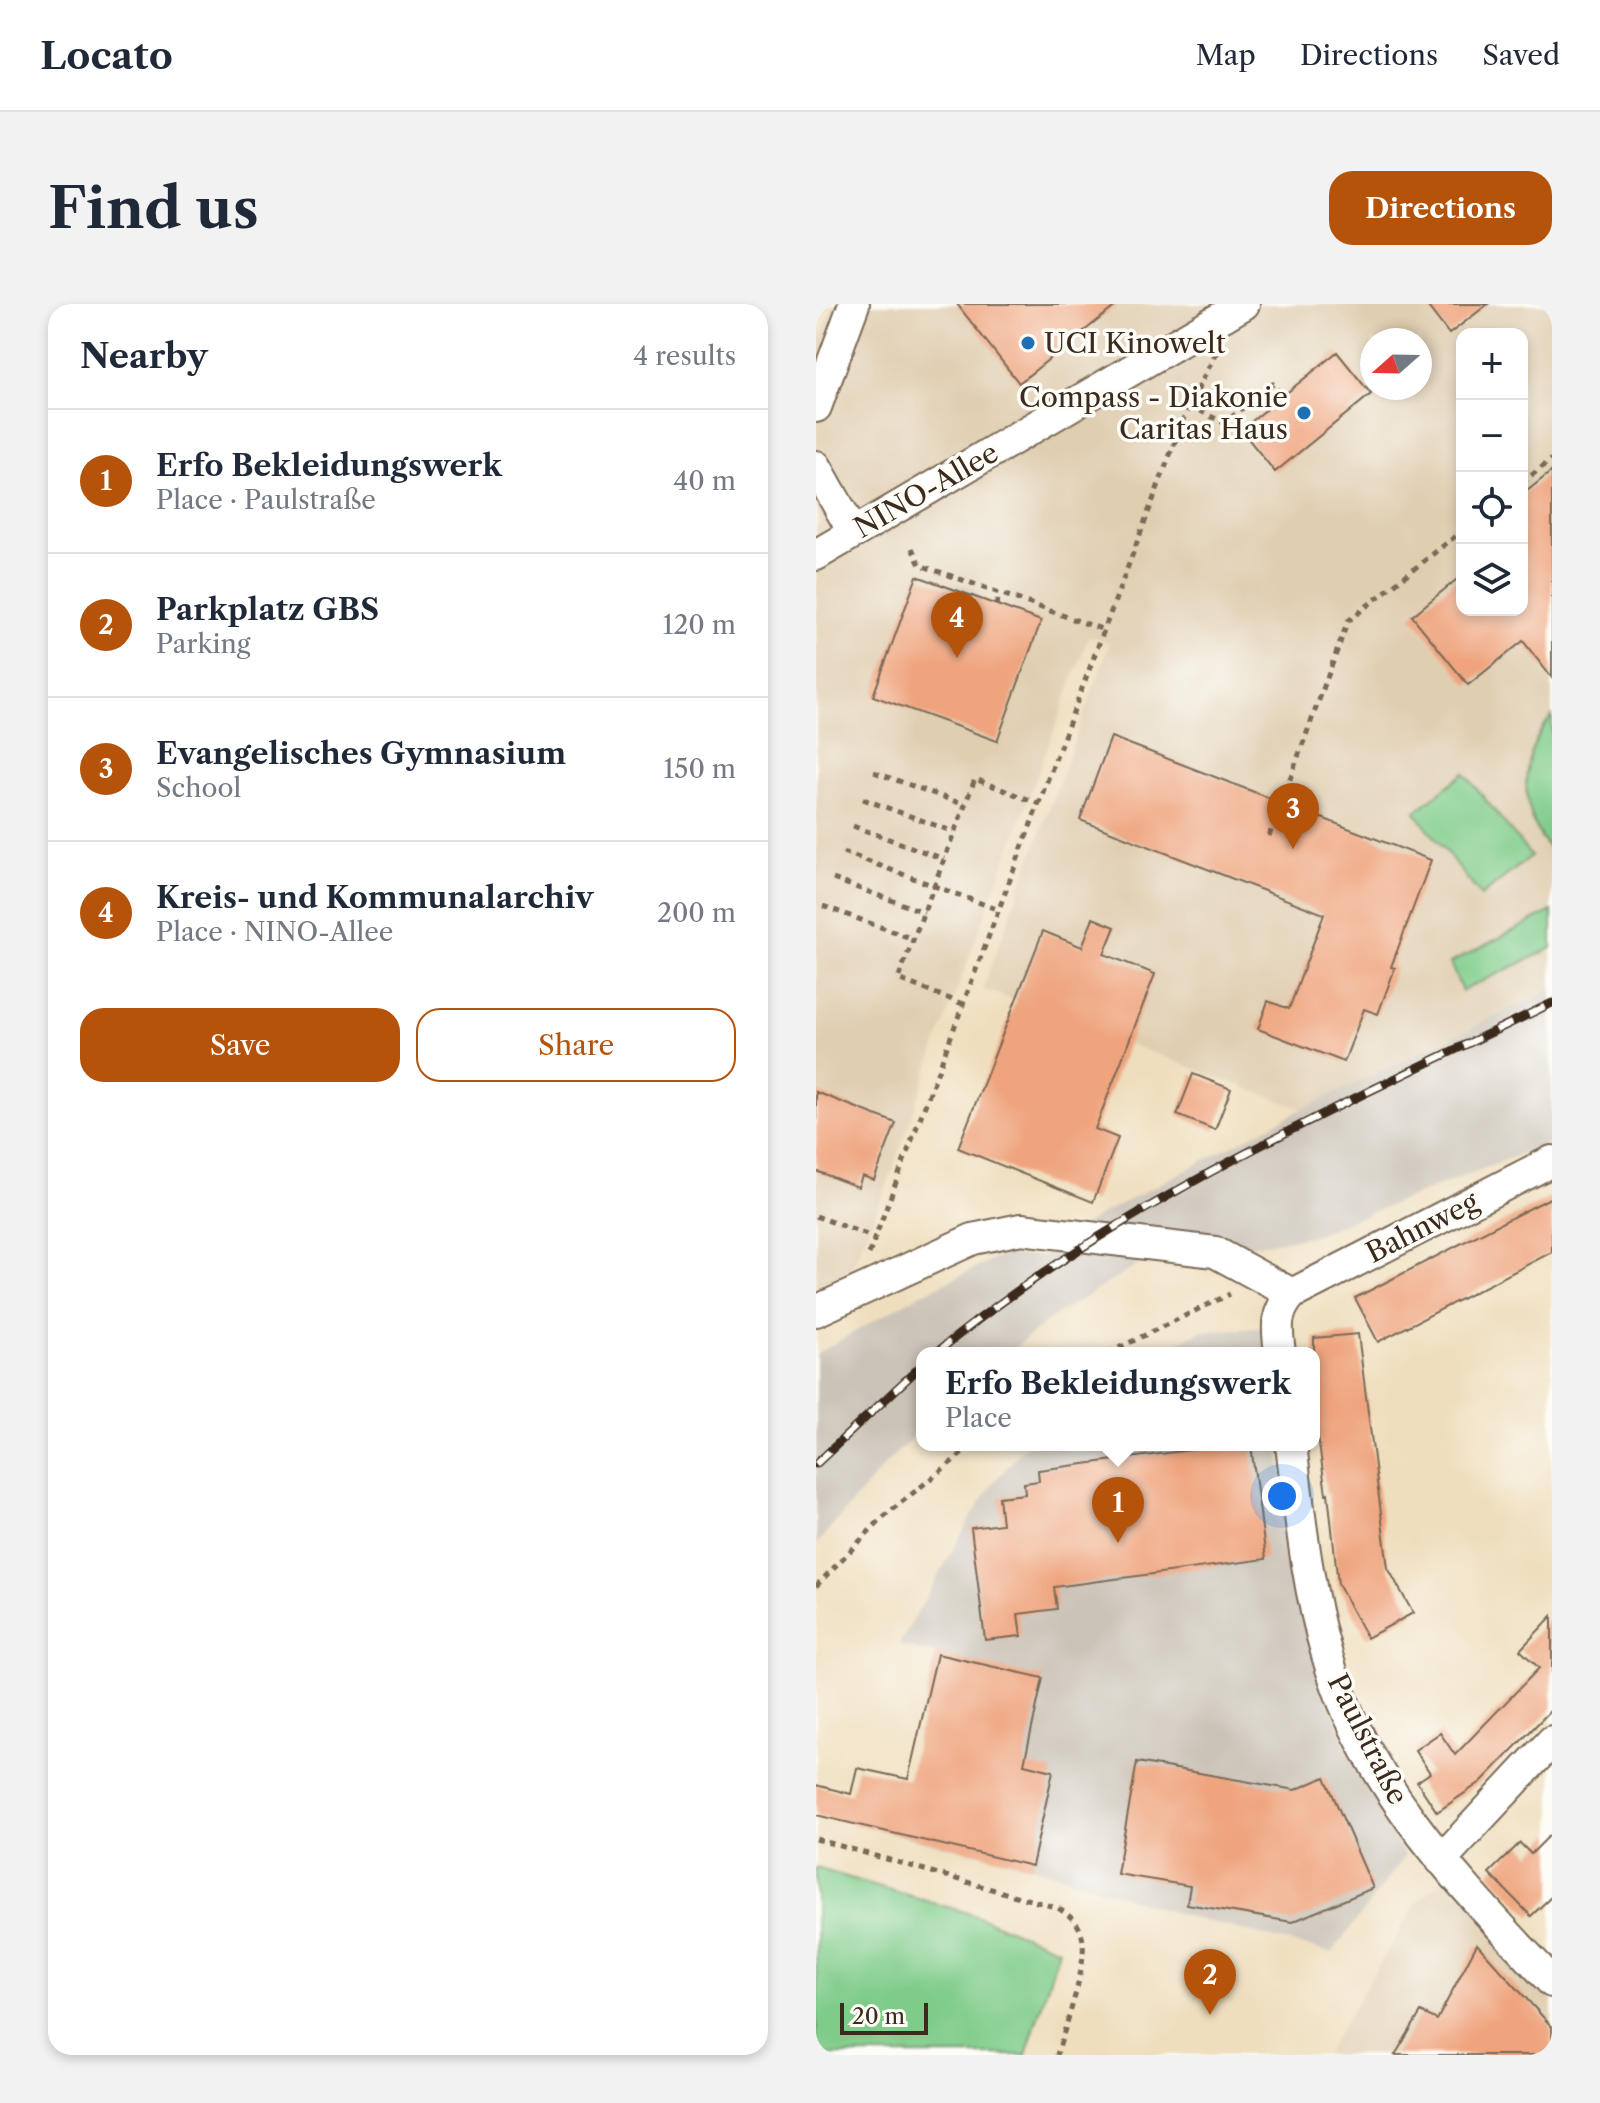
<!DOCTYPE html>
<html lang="en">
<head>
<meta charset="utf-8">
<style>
  body { margin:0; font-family:"Libre Caslon Text",serif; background:#f2f2f3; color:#1f2937 }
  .controls { position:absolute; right:24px; top:24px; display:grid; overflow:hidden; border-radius:16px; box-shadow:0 4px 12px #0003 }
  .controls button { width:72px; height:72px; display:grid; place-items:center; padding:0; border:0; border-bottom:2px solid #e0e1e3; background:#fff; color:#1f2937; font:40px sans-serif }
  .compass { position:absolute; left:544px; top:24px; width:72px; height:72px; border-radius:50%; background:#fff; box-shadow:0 4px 12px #0003; rotate:250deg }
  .scale { position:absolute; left:24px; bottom:20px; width:88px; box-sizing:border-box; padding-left:8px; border:4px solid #3b2a1e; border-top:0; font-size:22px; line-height:28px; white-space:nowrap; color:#3b2a1e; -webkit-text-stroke:6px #fdfcf7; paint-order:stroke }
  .you { position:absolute; left:466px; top:1192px; width:28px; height:28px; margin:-20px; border:6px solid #fff; border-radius:50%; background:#1a73e8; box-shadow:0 0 0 12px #1a73e833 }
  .badge { display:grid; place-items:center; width:52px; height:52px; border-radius:50%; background:#b45309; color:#fff; font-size:26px; font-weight:700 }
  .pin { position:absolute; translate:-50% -66px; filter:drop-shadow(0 2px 4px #0008) }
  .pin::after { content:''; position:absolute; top:42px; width:28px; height:24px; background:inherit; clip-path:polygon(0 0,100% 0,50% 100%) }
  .popup { position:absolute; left:100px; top:1043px; width:404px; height:104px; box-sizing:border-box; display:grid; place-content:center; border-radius:16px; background:#fff; filter:drop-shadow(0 2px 6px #0005); font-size:26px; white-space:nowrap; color:#747a83 }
  .popup b { font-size:30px; color:#1f2937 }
  .popup::after { content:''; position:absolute; left:50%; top:100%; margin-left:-16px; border:16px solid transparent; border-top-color:#fff }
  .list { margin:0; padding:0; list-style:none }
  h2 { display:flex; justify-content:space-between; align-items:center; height:104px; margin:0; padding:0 32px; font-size:34px }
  h2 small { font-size:26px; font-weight:400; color:#747a83 }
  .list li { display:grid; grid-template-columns:52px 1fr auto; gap:24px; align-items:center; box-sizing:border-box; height:144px; padding:0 32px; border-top:2px solid #e0e1e3 }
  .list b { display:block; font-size:30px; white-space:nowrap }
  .list p { margin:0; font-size:26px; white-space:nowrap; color:#747a83 }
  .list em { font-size:26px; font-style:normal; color:#747a83 }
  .actions { display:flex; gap:16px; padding:24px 32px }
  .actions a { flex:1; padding:18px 0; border:2px solid #b45309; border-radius:24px; text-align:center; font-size:28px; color:#b45309 }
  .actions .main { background:#b45309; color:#fff }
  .icon { flex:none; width:44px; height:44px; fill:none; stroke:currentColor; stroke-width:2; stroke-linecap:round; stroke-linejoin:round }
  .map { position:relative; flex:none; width:736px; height:1751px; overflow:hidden; border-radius:24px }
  header { display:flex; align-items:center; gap:48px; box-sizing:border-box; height:112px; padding:0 40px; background:#fff; border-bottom:2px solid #e0e1e3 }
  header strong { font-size:38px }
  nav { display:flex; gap:44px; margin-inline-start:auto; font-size:28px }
  .intro { display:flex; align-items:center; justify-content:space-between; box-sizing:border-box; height:192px; padding:0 48px }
  h1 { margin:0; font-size:56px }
  .button { padding:20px 36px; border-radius:24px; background:#b45309; color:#fff; font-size:28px; font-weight:700 }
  main { display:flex; gap:48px; padding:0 48px }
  aside { flex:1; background:#fff; border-radius:24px; box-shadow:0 4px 12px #0003 }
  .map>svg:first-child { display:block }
  .built { fill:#e0ceb1; fill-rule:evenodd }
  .industrial { fill:#cbc3b8 }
  .green { fill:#7fcc8a; stroke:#5d7b54; stroke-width:2 }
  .building { fill:#efa47e }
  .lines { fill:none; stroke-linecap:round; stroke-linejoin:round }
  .street-casing { stroke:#7a6956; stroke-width:34 }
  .path { stroke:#7a6956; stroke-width:5; stroke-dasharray:6 6; stroke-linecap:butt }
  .street { stroke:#fff; stroke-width:30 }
  .rail-casing { stroke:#3b2a1e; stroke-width:9 }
  .rail { stroke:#fdfcf7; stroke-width:6; stroke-dasharray:18; stroke-linecap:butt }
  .poi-dot { fill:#1f6fb2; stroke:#fdfcf7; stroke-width:3 }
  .labels { text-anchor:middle; stroke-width:7; stroke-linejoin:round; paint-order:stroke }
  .poi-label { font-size:28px; fill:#3b2a1e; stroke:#fdfcf7; text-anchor:start }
  .street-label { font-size:28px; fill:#3b2a1e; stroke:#fdfcf7 }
</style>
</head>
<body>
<header>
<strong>Locato</strong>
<nav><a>Map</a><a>Directions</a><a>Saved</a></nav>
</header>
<div class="intro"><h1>Find us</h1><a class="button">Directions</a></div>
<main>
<aside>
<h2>Nearby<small>4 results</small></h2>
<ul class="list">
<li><span class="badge">1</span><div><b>Erfo Bekleidungswerk</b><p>Place · Paulstraße</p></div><em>40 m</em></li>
<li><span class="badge">2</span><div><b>Parkplatz GBS</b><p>Parking</p></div><em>120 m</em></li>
<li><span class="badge">3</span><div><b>Evangelisches Gymnasium</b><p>School</p></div><em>150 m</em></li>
<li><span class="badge">4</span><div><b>Kreis- und Kommunalarchiv</b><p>Place · NINO-Allee</p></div><em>200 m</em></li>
</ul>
<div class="actions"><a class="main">Save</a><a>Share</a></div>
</aside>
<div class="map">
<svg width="736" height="1751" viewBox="0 0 736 1751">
  <rect width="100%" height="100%" fill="#fdfcf7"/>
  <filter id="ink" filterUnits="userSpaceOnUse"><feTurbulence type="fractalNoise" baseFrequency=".0125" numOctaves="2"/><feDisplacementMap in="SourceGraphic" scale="16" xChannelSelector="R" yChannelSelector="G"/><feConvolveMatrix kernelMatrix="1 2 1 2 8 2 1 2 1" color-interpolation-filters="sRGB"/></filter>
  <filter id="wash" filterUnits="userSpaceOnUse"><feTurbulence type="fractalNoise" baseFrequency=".006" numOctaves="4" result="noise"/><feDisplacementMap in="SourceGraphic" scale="32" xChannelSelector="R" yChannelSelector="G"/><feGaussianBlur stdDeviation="1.8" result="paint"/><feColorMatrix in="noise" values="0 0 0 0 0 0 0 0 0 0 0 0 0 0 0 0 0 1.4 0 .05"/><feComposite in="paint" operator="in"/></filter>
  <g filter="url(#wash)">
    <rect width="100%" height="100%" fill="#efdebd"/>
    <path class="built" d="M18 0H736V685L486 805 167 685 294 339 273 332 122 737 74 874 34 968 0 984V223L6 218 0 206V46ZM646 30H706V306H646ZM556 36H604V84H556Z
      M645 1559 736 1654V1751H509L601 1598Z"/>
    <path class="industrial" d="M736 685V838L495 932 322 961 238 1012 192 1049H106V1125L71 1158 0 1241V1050L103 991 187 951 226 952 280 913 486 805Z
      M445 1024 451 1049H343L385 1027Z
      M210 1141H463L477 1273 497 1349 526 1430 589 1552 516 1649 362 1610 216 1562 80 1531 120 1350 83 1341 157 1210 179 1177Z"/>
    <path class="green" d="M736 412V549C702 507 701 453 736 412Z
      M648 469 715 552 665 592 599 508Z
      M736 607V644L646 687 634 659Z
      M0 1564 152 1609 243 1645 210 1751H1Z"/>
    <g id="blocks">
      <path class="building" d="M141 0H302L203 79Z
        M610 0H672L633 30Z
        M521 48 555 90 459 168 425 126Z
        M736 167V374L707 337 652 381 596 312 646 271V306H706V191Z
        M101 272 225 317 181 437 57 392Z
        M295 433 615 556 575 663 579 664 562 710 548 705 528 758 442 725 452 697 473 705 508 610 264 516Z
        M277 614 299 623 288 650 339 670 279 825 302 834 277 898 142 844 227 627 266 643Z
        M377 770 415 785 399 826 361 811Z
        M0 788 80 819 58 876 46 872 42 883 0 867Z
        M736 893V948L562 1038 539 994Z
        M542 1030 572 1264 597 1309 551 1334 522 1280 512 1189 510 1190 498 1104V1034Z
        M412 1141H435L450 1255 238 1283 241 1305 202 1310 205 1332 169 1336 155 1224 186 1220 183 1193 209 1190 208 1179 223 1177 222 1166Z
        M736 1312V1405L665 1478 621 1508 601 1478 614 1469 599 1446 624 1429 639 1451 723 1364 704 1346Z
        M121 1350 227 1374 208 1460 237 1467 216 1562 0 1511V1481L35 1490 41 1464 92 1475Z
        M321 1458 479 1486 509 1473 557 1584 476 1618 371 1600 374 1582 301 1570Z
        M736 1529V1592L715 1612 673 1569 704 1539 715 1550Z
        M661 1640 736 1723V1751H579L605 1708 621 1716Z"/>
    </g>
  </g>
  <g filter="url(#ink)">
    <use href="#blocks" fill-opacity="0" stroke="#7a6956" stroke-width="2"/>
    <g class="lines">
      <g class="street-casing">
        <path id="street" d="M0 103 38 0
          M0 162 37 228
          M0 251 428 0
          M0 1007 157 935 205 925 399 948 476 990
          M464 1049C461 1024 458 1010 476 990L736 857
          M475 1141C484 1212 491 1282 511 1351 548 1483 645 1580 736 1678
          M625 1556 736 1437"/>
      </g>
      <path class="path" d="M373 101 408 119 457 80 467 92
        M706 179 736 155
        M96 244 104 261 288 326
        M180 301 184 290
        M58 468 149 501
        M47 495 138 528
        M37 522 128 555
        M453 532 532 317 646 227
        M27 548 183 606
        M17 575 108 608
        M7 602 97 635
        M147 700 82 675 159 475 224 500
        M0 912 59 934
        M53 950 369 111 400 49
        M292 1049 414 990
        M0 1282 67 1213 157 1141
        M0 1535 242 1604C254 1612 263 1618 266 1632 273 1660 249 1722 241 1751"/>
      <use href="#street" class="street"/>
      <g class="rail-casing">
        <path id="rail" d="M120 1049C304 897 523 803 736 699
          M0 1160 106 1061"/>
      </g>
      <use href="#rail" class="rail"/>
    </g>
  </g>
  <g class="poi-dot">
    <circle cx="212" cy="39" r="8"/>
    <circle cx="488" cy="109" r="8"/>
  </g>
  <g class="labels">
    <g class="poi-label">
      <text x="228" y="49">UCI Kinowelt</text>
      <text x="472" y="103" text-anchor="end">Compass - Diakonie<tspan x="472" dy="32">Caritas Haus</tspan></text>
    </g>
    <g class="street-label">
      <text transform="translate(110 186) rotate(-30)" y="10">NINO-Allee</text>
      <text transform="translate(606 923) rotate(-27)" y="10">Bahnweg</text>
      <text transform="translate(552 1435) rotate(63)" y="10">Paulstraße</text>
    </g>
  </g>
</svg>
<div class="controls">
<button>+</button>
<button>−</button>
<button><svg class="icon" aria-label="locate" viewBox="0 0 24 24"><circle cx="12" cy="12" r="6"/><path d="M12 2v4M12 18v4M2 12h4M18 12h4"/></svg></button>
<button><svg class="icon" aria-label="layers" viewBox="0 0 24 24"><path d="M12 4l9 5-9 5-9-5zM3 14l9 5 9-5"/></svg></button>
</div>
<svg class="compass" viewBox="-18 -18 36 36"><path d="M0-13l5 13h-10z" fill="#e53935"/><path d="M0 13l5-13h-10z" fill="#747a83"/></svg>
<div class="scale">20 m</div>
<div class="you"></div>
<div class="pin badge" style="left:302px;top:1239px">1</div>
<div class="popup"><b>Erfo Bekleidungswerk</b>Place</div>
<div class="pin badge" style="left:394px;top:1711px">2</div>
<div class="pin badge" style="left:477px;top:545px">3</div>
<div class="pin badge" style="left:141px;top:354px">4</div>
</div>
</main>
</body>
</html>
